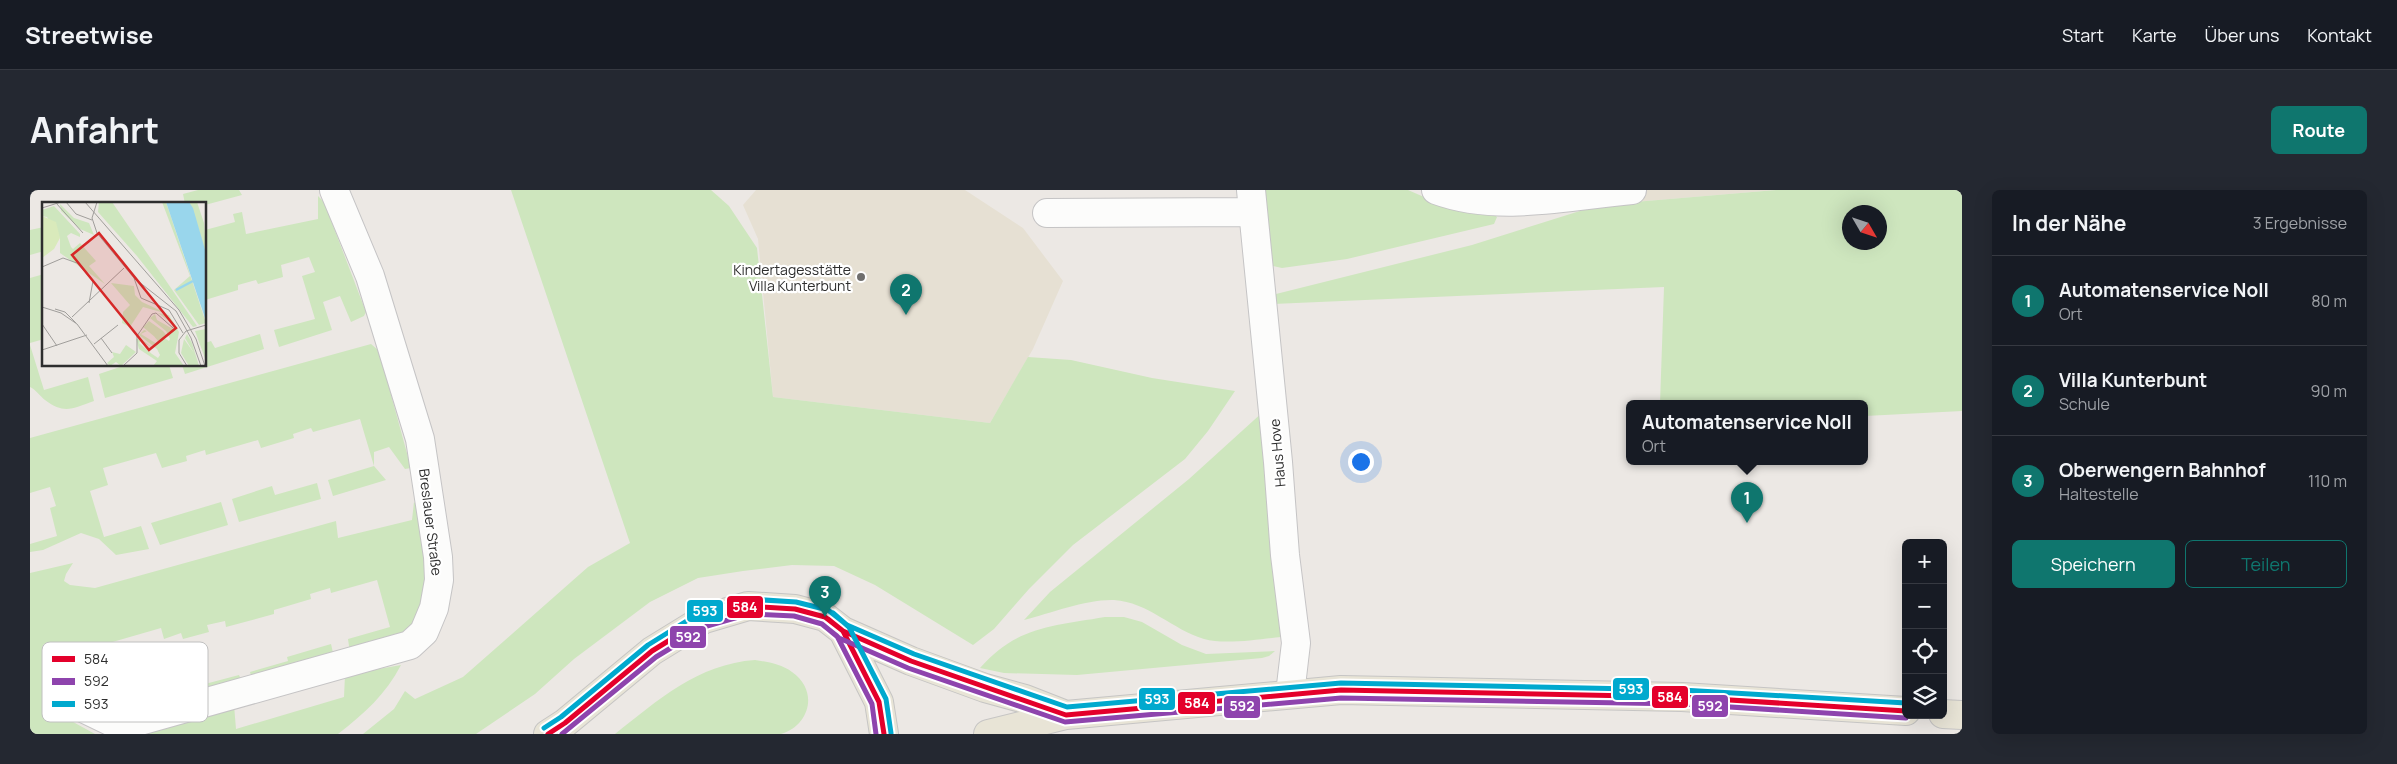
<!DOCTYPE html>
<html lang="de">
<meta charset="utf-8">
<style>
body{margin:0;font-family:Manrope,sans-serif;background:#242831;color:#f1f3f6}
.controls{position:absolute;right:15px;bottom:15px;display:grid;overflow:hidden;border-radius:8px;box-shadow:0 5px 20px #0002}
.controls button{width:45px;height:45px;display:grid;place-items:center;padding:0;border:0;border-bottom:1px solid #363941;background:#171b24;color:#f1f3f6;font:25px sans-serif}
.compass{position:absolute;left:1812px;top:15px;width:45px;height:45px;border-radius:50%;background:#171b24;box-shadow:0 5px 20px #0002;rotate:129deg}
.you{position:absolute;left:1330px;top:271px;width:18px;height:18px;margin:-12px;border:4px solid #fff;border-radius:50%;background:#1a73e8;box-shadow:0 0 0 8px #1a73e833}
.badge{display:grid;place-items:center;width:32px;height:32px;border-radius:50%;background:#0f766e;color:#fff;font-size:16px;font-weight:700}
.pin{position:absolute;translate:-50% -41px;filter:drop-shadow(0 1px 2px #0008)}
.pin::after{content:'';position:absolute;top:26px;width:18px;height:15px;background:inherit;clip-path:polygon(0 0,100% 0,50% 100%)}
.popup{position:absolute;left:1596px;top:210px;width:242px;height:65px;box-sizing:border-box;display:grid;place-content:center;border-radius:8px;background:#171b24;filter:drop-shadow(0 1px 4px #0005);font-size:16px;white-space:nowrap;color:#9ea1a6}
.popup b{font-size:19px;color:#f1f3f6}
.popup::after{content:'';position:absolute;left:50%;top:100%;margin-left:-10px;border:10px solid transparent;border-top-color:#171b24}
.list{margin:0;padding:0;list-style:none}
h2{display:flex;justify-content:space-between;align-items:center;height:65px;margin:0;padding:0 20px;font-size:21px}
h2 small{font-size:16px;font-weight:400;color:#9ea1a6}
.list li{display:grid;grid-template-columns:32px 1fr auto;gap:15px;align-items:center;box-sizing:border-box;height:90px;padding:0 20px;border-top:1px solid #363941}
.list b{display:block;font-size:19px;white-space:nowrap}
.list p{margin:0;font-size:16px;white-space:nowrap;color:#9ea1a6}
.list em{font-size:16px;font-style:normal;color:#9ea1a6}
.actions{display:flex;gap:10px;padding:15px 20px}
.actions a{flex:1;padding:11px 0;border:1px solid #0f766e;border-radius:8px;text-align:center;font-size:18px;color:#0f766e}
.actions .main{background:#0f766e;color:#fff}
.icon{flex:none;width:28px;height:28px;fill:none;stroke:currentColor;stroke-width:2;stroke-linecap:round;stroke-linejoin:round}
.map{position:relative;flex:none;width:1932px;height:544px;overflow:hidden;border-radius:8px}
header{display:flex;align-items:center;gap:30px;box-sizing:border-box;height:70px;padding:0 25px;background:#171b24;border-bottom:1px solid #363941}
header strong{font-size:24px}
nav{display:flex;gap:28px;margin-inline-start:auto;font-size:18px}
.intro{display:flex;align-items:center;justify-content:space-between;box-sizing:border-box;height:120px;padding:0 30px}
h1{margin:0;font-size:35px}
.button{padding:12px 22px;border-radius:8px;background:#0f766e;color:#fff;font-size:18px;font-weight:700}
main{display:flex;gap:30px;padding:0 30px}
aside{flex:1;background:#171b24;border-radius:8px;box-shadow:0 5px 20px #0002}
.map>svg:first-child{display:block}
.education{fill:#e6e0d3}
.green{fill:#cee6be;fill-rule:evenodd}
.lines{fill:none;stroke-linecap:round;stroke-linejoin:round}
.minor-casing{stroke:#c5c4c5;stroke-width:30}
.major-casing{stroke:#c6c5c4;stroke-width:30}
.minor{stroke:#fcfcfb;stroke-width:28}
.major{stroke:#e8e4d6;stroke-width:28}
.bus-1-casing{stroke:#fff;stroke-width:9}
.bus-2-casing{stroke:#fff;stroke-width:9}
.bus-3-casing{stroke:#fff;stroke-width:9}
.bus-1{stroke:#e4002b;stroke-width:5}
.bus-2{stroke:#8e44ad;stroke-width:5}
.bus-3{stroke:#00a9ce;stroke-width:5}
.poi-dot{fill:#706f6e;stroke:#fff;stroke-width:2}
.labels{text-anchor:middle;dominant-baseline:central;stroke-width:4.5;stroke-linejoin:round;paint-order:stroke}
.poi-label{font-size:14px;fill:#2e2e2e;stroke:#fff;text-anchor:end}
.street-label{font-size:14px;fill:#2e2e2e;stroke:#fff}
.inset-river{fill:none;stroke:#99d6ec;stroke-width:2.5}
.inset-road{fill:none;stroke:#a09e9b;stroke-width:1}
.view{fill:#d62828;fill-opacity:0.15;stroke:#d62828;stroke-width:2.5}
.inset-edge{fill:none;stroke:#2e2e2e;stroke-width:2.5}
.key{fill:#fff;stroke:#c0c0c0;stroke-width:1}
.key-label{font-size:14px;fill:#2e2e2e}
.line-badge{stroke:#fff;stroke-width:2}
.badge-label{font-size:14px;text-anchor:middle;font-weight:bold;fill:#fff}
</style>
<header>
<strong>Streetwise</strong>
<nav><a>Start</a><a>Karte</a><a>Über uns</a><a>Kontakt</a></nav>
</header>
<div class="intro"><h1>Anfahrt</h1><a class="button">Route</a></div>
<main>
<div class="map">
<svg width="1932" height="544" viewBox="0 0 1932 544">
<rect width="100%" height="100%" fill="#ece8e4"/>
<path class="education" d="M 726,0 L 935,0 L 993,38 L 1033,91 L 1003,159 L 960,233 L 743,207 L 728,49 L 713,15 Z
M 1481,0 L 1746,0 L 1569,15 Z"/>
<path class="green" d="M 168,0 L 209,0 L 212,5 L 175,15 L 155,14 L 153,4 Z
M 481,0 L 681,0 L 699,16 L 727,58 L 743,207 L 960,233 L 998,167 L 1041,170 L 1122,188 L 1205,201 L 1178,241 L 1155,269 L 1043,355 L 999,399 L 964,439 L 943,455 L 845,395 L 804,376 L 762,375 L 713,381 L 668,388 L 620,412 L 544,469 L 505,504 L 446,544 L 333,544 L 364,519 L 375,501 L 385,509 L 433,487 L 558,377 L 600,353 Z
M 1231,0 L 1378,0 L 1410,14 L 1464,24 L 1467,27 L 1464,34 L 1317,69 L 1252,78 L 1243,76 L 1239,71 Z
M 1746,0 L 1932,0 L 1932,221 L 1835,226 L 1834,214 L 1630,214 L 1634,97 L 1243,114 L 1246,104 L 1442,55 L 1569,15 ZM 1820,22 L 1850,22 L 1850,52 L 1820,52 Z
M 288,6 L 294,12 L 336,122 L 334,126 L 321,132 L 310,106 L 293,112 L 302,140 L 249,157 L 244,140 L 285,129 L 272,86 L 285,82 L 279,67 L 251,75 L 253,87 L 228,94 L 226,90 L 208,95 L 208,100 L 175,110 L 175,40 L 205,32 L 203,24 L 212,22 L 216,44 L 288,29 Z
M 14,37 L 14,61 L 0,65 L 0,40 Z
M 14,84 L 14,149 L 0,153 L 0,88 Z
M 230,144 L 234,159 L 155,184 L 152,175 L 175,175 L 175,153 L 181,151 L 185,158 Z
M 341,154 L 348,160 L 351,168 L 381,278 L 375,279 L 359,257 L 344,262 L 344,276 L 356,290 L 303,306 L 298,290 L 344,276 L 330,229 L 283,242 L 281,238 L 263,244 L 264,248 L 231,258 L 228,250 L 176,265 L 175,260 L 156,266 L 157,271 L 132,278 L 126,263 L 73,278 L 78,295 L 60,301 L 74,347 L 111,336 L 119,359 L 86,365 L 69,349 L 51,343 L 13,360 L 0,362 L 0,354 L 27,346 L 20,318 L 26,316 L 20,297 L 0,303 L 0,248 Z
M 0,155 L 14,200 L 58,187 L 64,211 C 43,218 35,225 15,210 C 10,206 5,199 0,197 Z
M 96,175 L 139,175 L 143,188 L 75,208 L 69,184 Z
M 1234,221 L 1247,314 L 1238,327 L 1251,447 C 1229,449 1195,455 1174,449 C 1143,440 1118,412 1084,410 C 1057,409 1021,423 994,430 L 1020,402 L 1159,289 Z
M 287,293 L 291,309 L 209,332 L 202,309 L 242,296 L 245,305 Z
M 191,312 L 198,335 L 130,355 L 121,333 Z
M 384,312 L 387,316 L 390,325 C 392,362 406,421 371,447 C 363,453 331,460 320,463 L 318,449 L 360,437 L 347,390 L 301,403 L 300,398 L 280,404 L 281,409 L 244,420 L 244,424 L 196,437 L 195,431 L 177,435 L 179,442 L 153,449 L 151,443 L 134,449 L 131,438 L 79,453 L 75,472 L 78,495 C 75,491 71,486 67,484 C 47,472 24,495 12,508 L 14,516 L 65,544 L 0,544 L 0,383 L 43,373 L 36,384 L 34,391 L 40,395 L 65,398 L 306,331 L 308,348 L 382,330 Z
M 1075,427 L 1094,427 L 1112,432 L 1152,455 L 1176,464 L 1245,461 L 1239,466 L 1232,468 L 1047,485 L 974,483 L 950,478 C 987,436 1023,436 1075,427 Z
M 301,454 L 304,467 L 223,493 L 220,482 L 258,471 L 257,467 Z
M 725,470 C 738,472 751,474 762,482 C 789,501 780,535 751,544 L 585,544 C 628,510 668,474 725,470 Z
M 371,475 C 356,504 334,524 308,544 L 108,544 L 204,515 L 206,539 L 314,507 L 315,485 Z
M 209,485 L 213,494 L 143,513 L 141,503 Z"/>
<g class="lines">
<defs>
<path id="minor" d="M 1221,0 L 1248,272 L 1255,365 L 1266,453 L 1260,504
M 1406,0 C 1468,23 1538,6 1602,0
M 1017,23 L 1223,22
M 30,507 L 84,533 L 99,534 L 380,455 L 394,442 L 404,418 L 409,390 L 408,367 L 390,249 L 340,86 L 304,0"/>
<path id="major" d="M 813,441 L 849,512 L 854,544
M 1913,524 L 1932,525
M 518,544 L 535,533 L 622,461 L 674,429 L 718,416 L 765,419 L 795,427 L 813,441 L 881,471 L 955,498 L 995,509 L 1036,525
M 958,544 L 1036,525 L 1311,500 L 1652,507 L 1876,521"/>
</defs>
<use href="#minor" class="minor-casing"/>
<use href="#major" class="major-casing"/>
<use href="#minor" class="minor"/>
<use href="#major" class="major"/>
<defs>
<path id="bus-1" d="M 798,429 L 813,441 L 849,512 L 854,544
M 518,544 L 535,533 L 622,461 L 674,429 L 718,416 L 765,419 L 795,427 L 813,441 L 881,471 L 1036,525 L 1311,500 L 1652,507 L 1876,521"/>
<path id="bus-2" d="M 793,435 L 807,446 L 842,514 L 846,544
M 532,544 L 626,467 L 677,436 L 719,424 L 764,426 L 792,434 L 809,448 L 878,478 L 1035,532 L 1311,508 L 1652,514 L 1876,528"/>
<path id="bus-3" d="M 803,423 L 819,437 L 856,509 L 861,543
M 514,538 L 531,527 L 618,455 L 671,422 L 718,409 L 766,412 L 798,420 L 817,435 L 884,464 L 1037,517 L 1311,493 L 1652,500 L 1876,513"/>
</defs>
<use href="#bus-1" class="bus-1-casing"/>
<use href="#bus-2" class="bus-2-casing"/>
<use href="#bus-3" class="bus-3-casing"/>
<use href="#bus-1" class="bus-1"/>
<use href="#bus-2" class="bus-2"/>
<use href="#bus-3" class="bus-3"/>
</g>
<circle class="poi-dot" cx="831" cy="87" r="5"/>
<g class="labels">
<g class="poi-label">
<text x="821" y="79">Kindertagesstätte<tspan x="821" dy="16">Villa Kunterbunt</tspan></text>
</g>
<g class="street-label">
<text transform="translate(1247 263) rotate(-95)">Haus Hove</text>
<text transform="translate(401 332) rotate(83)">Breslauer Straße</text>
</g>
</g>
<g transform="translate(12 12)">
<rect width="164" height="164" fill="#ece8e4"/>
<path d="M 57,0 L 70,0 L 155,124 L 151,125 L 95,54 L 56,10 ZM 120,0 L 124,0 L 164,121 L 157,123 L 132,88 L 148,74 ZM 147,0 L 155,0 L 162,21 L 164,51 ZM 18,2 L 32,16 L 47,21 L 52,33 L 38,27 L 19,9 ZM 12,4 L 38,32 L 38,35 L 29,31 L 25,34 L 29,45 L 31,47 L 38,41 L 54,59 L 47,64 L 63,82 L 18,51 L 18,36 L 5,15 L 0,14 L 0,8 ZM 69,81 L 92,84 L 93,93 L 100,100 L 126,112 L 101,105 L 88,125 L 80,121 L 81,110 L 88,103 ZM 116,111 L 127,113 L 137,130 L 133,151 L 142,164 L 111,164 L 115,159 L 97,147 L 94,137 L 99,137 L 111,146 L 99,139 L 97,141 L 110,152 L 116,156 L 118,153 L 115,147 L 97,133 L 102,128 L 105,129 L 99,132 L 115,142 L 116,139 L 111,133 L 120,141 L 101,125 L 107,119 L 121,129 L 125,134 L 121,135 L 127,139 L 128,137 L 124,129 L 108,116 L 113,112 L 115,118 L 131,127 L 130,121 ZM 164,127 L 164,159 L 153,129 ZM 145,132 L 150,141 L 157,164 L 147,164 L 139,151 L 142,137 L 152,151 L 143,136 ZM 84,143 L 94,150 L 79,164 L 74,160 L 68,164 L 65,161 L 72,155 L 70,150 L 78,152 Z" fill="#cee6be"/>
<path d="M 0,14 L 14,20 L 18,36 L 12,47 L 0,56 Z" fill="#d9eabb"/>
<path d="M 124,0 L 147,0 L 151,6 L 164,51 L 164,119 Z" fill="#99d6ec"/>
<path class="inset-river" d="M 134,88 L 151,79"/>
<path class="inset-road" d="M 24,0 L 34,12 L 50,18M 43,0 L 137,108 L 154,137 L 163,164M 55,0 L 50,16 L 55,31 L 92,76 L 99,96 L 127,108 L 141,131M 14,1 L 41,31M 0,6 L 19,0M 0,65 L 21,56 L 35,61 L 51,79 L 47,101M 92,76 L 134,109 L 149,136 L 159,164M 0,105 L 19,111 L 35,122 L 66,164M 13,107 L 23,110 L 34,121M 30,115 L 82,66M 0,122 L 15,144M 59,136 L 70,151M 52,142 L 76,123M 0,148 L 45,133M 81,164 L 95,151 L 95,134 L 110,112 L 114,111 L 131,126M 145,164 L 137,151 L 137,138 L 144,129 L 164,123"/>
<path class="view" d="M 57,31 L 134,126 L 107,148 L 30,53 Z"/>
<rect width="164" height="164" class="inset-edge"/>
</g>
<rect x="12" y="452" width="166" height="80" rx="8" class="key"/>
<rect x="22" y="466" width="23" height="6" fill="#e4002b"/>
<rect x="22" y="488" width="23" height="7" fill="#8e44ad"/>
<rect x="22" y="511" width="23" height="6" fill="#00a9ce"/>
<g class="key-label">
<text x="54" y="474">584</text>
<text x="54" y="496">592</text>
<text x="54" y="519">593</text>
</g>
<g class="line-badge">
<rect x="696" y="405" width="38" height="24" rx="5" fill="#e4002b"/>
<rect x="656" y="409" width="38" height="24" rx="5" fill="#00a9ce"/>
<rect x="639" y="435" width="38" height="24" rx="5" fill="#8e44ad"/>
<rect x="1582" y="487" width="38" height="24" rx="5" fill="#00a9ce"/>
<rect x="1621" y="495" width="38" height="24" rx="5" fill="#e4002b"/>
<rect x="1108" y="497" width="38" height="24" rx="5" fill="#00a9ce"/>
<rect x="1147" y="501" width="39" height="24" rx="5" fill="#e4002b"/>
<rect x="1661" y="504" width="38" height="24" rx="5" fill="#8e44ad"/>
<rect x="1193" y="505" width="38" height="24" rx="5" fill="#8e44ad"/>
</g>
<g class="badge-label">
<text x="715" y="422">584</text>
<text x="675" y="426">593</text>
<text x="658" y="452">592</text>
<text x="1601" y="504">593</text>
<text x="1640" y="512">584</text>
<text x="1127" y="514">593</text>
<text x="1167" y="518">584</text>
<text x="1680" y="521">592</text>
<text x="1212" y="521">592</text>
</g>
</svg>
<div class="controls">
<button>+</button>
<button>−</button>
<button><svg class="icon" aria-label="locate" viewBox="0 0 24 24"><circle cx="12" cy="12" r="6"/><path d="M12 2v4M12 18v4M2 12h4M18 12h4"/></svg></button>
<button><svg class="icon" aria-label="layers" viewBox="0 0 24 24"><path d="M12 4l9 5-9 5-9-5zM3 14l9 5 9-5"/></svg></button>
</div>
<svg class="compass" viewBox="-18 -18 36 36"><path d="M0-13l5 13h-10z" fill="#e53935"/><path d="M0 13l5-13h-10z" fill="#9ea1a6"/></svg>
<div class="you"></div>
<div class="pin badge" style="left:1717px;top:333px">1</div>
<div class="popup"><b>Automatenservice Noll</b>Ort</div>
<div class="pin badge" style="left:876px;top:125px">2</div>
<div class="pin badge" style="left:795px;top:427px">3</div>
</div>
<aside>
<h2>In der Nähe<small>3 Ergebnisse</small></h2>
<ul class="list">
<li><span class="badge">1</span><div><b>Automatenservice Noll</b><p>Ort</p></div><em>80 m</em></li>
<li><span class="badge">2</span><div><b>Villa Kunterbunt</b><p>Schule</p></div><em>90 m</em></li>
<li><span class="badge">3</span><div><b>Oberwengern Bahnhof</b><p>Haltestelle</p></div><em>110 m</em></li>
</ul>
<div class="actions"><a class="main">Speichern</a><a>Teilen</a></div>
</aside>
</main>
